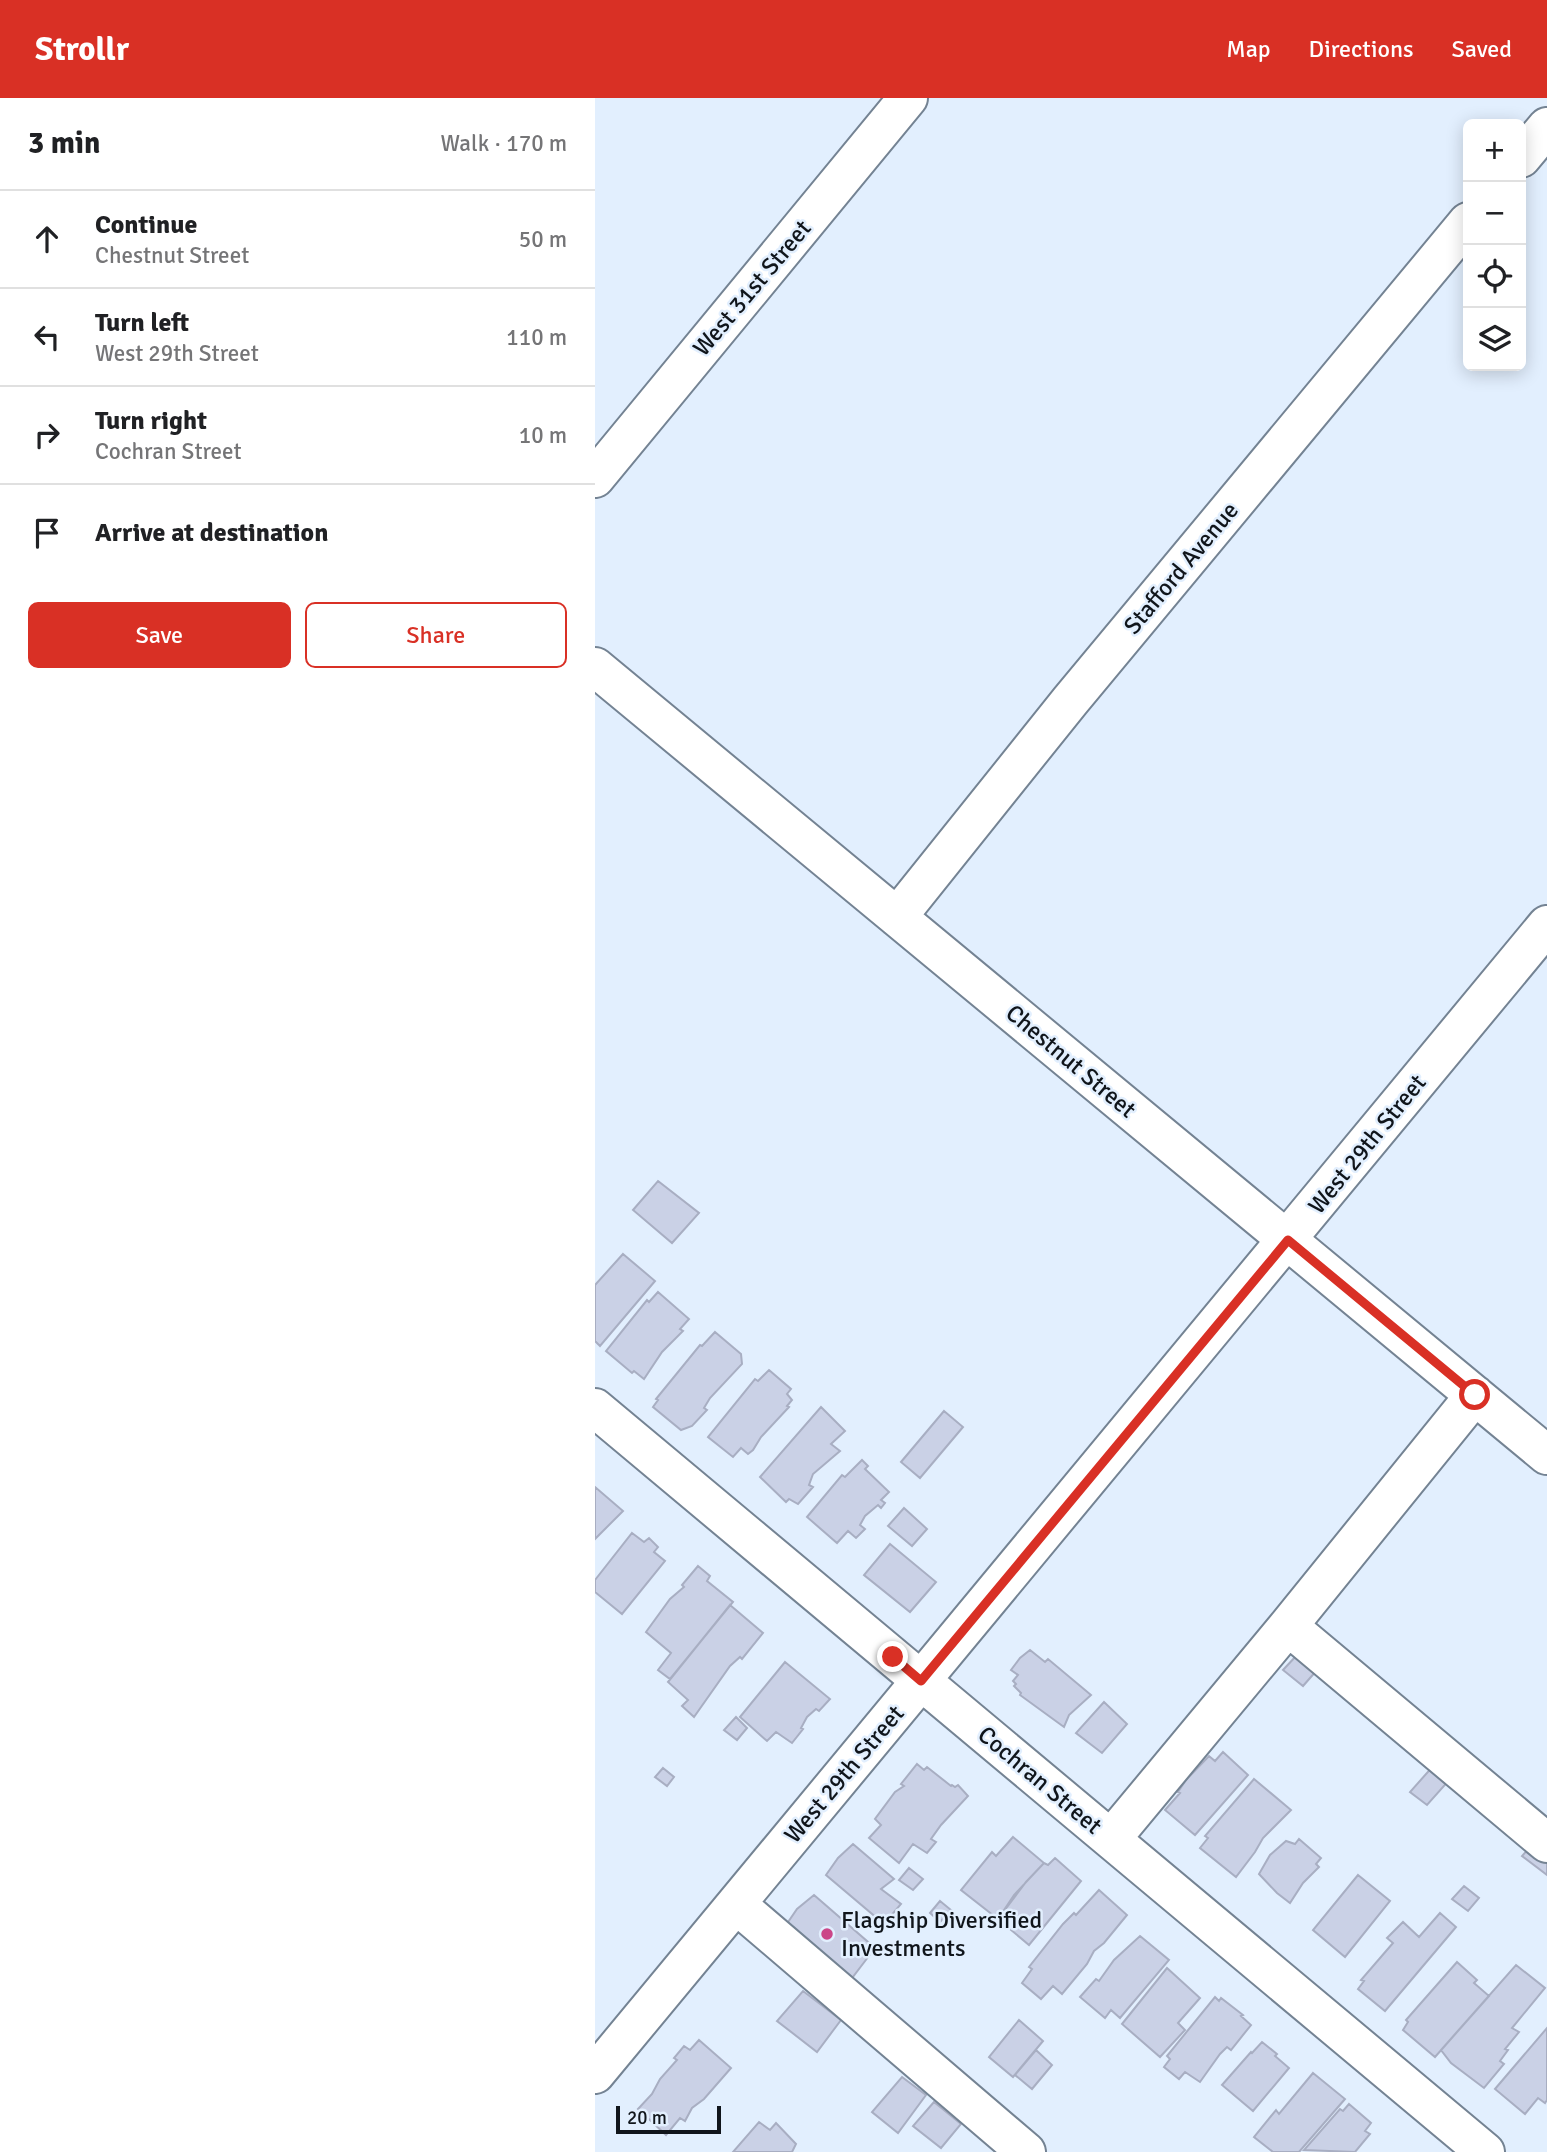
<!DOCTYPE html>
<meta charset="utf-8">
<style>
body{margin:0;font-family:Signika,sans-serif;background:#f2f2f2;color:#202124}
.controls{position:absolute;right:21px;top:21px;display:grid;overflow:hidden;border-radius:10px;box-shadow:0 4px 18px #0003}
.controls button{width:63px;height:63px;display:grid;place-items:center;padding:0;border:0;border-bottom:2px solid #e0e0e0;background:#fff;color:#202124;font:35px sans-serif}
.scale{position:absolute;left:21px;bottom:18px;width:105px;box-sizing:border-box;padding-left:7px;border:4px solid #10151b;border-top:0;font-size:19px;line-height:24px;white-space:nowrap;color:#10151b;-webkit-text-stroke:5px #e2effe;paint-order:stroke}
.stop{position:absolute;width:21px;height:21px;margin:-16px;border:5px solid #d93025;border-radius:50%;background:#fff}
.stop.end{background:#d93025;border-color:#fff;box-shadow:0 2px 7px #0008}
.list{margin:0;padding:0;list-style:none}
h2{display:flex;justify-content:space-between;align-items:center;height:91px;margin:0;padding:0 28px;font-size:30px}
h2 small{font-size:23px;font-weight:400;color:#757577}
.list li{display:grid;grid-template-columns:46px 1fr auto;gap:21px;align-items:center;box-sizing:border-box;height:98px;padding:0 28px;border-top:2px solid #e0e0e0}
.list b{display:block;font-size:26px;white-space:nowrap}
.list p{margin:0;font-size:23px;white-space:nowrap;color:#757577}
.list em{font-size:23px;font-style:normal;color:#757577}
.actions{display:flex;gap:14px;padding:21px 28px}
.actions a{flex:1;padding:16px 0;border:2px solid #d93025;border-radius:10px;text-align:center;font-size:24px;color:#d93025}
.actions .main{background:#d93025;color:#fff}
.icon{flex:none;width:38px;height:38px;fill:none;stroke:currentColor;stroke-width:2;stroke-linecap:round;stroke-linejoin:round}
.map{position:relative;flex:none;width:952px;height:2054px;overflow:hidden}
header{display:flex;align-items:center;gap:42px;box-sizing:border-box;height:98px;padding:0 35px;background:#d93025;color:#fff}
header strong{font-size:33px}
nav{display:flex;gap:38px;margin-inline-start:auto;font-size:24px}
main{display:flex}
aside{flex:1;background:#fff}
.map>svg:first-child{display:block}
.building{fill:#cad1e6;stroke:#a8aec2;stroke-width:2}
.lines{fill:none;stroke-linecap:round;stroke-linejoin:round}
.minor-casing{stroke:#748393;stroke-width:42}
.minor{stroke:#fff;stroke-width:38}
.route{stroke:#d93025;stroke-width:9}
.poi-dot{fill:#cb4688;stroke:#e2effe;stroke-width:2.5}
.labels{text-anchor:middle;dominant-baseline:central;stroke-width:5;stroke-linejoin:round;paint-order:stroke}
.street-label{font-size:24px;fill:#10151b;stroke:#e2effe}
.poi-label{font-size:24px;fill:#10151b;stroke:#e2effe;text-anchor:start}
</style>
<header>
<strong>Strollr</strong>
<nav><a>Map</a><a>Directions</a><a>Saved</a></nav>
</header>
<main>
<aside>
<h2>3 min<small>Walk · 170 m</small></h2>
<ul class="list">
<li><svg class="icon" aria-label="ahead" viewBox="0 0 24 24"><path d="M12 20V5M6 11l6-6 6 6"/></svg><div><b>Continue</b><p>Chestnut Street</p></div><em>50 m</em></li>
<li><svg class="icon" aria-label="left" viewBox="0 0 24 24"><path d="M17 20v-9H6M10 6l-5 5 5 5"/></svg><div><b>Turn left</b><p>West 29th Street</p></div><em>110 m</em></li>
<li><svg class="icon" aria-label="right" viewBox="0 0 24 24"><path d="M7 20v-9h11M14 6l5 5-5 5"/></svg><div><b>Turn right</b><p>Cochran Street</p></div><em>10 m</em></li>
<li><svg class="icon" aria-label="arrive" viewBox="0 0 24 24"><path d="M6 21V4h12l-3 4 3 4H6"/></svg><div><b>Arrive at destination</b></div></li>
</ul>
<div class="actions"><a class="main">Save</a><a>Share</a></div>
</aside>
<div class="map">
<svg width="952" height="2054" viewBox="0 0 952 2054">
<rect width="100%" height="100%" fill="#e2effe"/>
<path class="building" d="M 63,1083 L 104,1115 L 77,1145 L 38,1112 Z
M 28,1156 L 60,1183 L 5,1248 L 0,1243 L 0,1187 Z
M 63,1194 L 94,1221 L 85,1231 L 88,1233 L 67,1254 L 49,1281 L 39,1273 L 37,1275 L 11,1253 L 52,1202 L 54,1204 Z
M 120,1234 L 146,1256 L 147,1266 L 115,1300 L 109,1310 L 112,1312 L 97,1328 L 86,1332 L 58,1309 L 63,1302 L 61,1301 L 105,1247 L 107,1248 Z
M 174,1272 L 196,1291 L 192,1296 L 197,1302 L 192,1308 L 194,1309 L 166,1339 L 158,1352 L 153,1356 L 146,1350 L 138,1359 L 113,1339 L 160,1281 L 163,1283 Z
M 226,1309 L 250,1333 L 236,1346 L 245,1353 L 218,1376 L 214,1387 L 218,1389 L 203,1406 L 194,1401 L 191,1404 L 165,1379 Z
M 349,1313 L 368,1329 L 325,1380 L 306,1364 Z
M 267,1362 L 273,1368 L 270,1371 L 294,1394 L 286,1402 L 290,1405 L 286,1410 L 283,1407 L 270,1418 L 265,1427 L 270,1431 L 261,1440 L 253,1433 L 242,1445 L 212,1419 L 247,1377 L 250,1379 Z
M 0,1389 L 28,1413 L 0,1441 Z
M 309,1410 L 332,1431 L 317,1448 L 293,1428 Z
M 37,1435 L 49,1444 L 54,1440 L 63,1449 L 59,1454 L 70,1463 L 27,1516 L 0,1494 L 0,1482 Z
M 295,1446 L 341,1484 L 315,1514 L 269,1477 Z
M 103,1468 L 115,1478 L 112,1483 L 138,1504 L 75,1581 L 63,1572 L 76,1555 L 51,1534 L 75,1501 L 89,1489 L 87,1487 Z
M 135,1507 L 168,1535 L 147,1561 L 145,1559 L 135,1568 L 99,1619 L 87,1608 L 93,1602 L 73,1584 Z
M 435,1552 L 450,1564 L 453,1561 L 496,1597 L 474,1617 L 469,1629 L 425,1597 L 426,1595 L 419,1588 L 421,1586 L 418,1583 L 423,1577 L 416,1572 L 425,1560 Z
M 703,1556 L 722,1572 L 708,1588 L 688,1572 Z
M 190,1564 L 235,1601 L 224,1613 L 221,1611 L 212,1619 L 206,1630 L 208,1631 L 197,1645 L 181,1634 L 172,1643 L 145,1619 Z
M 509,1604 L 532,1626 L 507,1655 L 481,1635 Z
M 141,1619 L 152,1630 L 142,1642 L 129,1632 Z
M 628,1654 L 653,1677 L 600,1737 L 570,1712 L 585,1695 L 583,1694 L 591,1682 L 614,1658 L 620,1663 Z
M 322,1666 L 329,1672 L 332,1669 L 356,1688 L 357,1687 L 360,1689 L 363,1687 L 373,1698 L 346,1727 L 336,1741 L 341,1744 L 332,1755 L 318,1746 L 304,1765 L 274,1740 L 286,1727 L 280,1721 L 300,1694 L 309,1688 L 306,1686 Z
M 840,1666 L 856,1680 L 832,1707 L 815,1694 Z
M 68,1670 L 79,1679 L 72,1688 L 60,1679 Z
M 659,1681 L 696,1712 L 668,1740 L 660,1754 L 641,1779 L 605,1750 L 613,1740 L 610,1738 Z
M 418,1739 L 449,1765 L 419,1797 L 403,1821 L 366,1792 L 397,1754 L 401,1758 Z
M 943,1740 L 952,1748 L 952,1777 L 927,1758 Z
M 704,1741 L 726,1760 L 721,1766 L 724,1769 L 708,1785 L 695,1805 L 682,1795 L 664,1776 L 675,1757 L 691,1743 L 700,1746 Z
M 258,1746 L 299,1781 L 286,1791 L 306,1806 L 289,1826 L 231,1777 L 243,1760 Z
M 460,1760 L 486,1783 L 434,1847 L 403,1821 L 431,1784 L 449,1765 L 453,1767 Z
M 314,1770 L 328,1781 L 318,1792 L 304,1782 Z
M 763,1777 L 795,1803 L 750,1859 L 718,1832 Z
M 869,1788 L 884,1800 L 873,1813 L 857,1801 Z
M 504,1792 L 532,1817 L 509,1845 L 499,1853 L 492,1866 L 467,1896 L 458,1888 L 446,1901 L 427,1885 L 437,1871 L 434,1869 L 468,1826 L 479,1815 L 481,1817 Z
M 219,1797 L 280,1850 L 254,1884 L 189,1830 L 202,1811 Z
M 345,1803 L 356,1812 L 345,1824 L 335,1815 Z
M 845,1815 L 861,1829 L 790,1913 L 763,1891 L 769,1883 L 766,1882 L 798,1845 L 792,1840 L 808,1824 L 824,1839 Z
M 545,1838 L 574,1862 L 525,1920 L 516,1912 L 510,1920 L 485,1899 L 501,1881 L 504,1883 L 519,1862 Z
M 862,1864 L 882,1882 L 879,1885 L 894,1898 L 840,1959 L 808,1932 L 813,1924 L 811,1922 Z
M 921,1867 L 950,1890 L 917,1930 L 924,1934 L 910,1951 L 913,1952 L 905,1963 L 909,1966 L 889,1990 L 856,1965 L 846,1952 Z
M 572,1870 L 605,1900 L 583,1925 L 590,1932 L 565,1959 L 527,1926 Z
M 208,1893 L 246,1922 L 222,1954 L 182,1923 Z
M 620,1899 L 624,1903 L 626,1900 L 648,1917 L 646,1918 L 656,1927 L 636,1952 L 632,1949 L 625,1956 L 605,1984 L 590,1974 L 584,1981 L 569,1969 L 575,1961 L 572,1958 Z
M 424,1922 L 448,1943 L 418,1979 L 394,1959 Z
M 952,1930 L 952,2002 L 950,2005 L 943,2000 L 930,2016 L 900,1991 Z
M 104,1942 L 136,1970 L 109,2001 L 97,2010 L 90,2023 L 85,2020 L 71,2037 L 43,2011 L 57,1996 L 65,1981 L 82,1962 L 79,1960 L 89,1948 L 95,1952 Z
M 667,1944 L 682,1956 L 680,1958 L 694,1970 L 658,2013 L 627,1987 L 656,1954 L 657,1955 Z
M 441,1952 L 457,1967 L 437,1991 L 420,1977 Z
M 718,1975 L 750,2001 L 704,2054 L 678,2054 L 659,2039 L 681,2012 L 684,2016 Z
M 307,1979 L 331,1997 L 303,2035 L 277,2014 Z
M 339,2004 L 366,2026 L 346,2050 L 318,2028 Z
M 754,2006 L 776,2025 L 770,2033 L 775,2036 L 760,2054 L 709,2052 L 745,2011 L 748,2013 Z
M 164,2024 L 175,2032 L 181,2025 L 201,2046 L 197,2054 L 138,2054 Z"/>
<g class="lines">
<defs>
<path id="minor" d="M 926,60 L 952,29
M 0,380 L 313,0
M 0,569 L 952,1357
M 302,819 L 475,603 L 873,124
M 880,1297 L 693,1528 L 952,1745
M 0,1310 L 890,2054
M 516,1741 L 693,1528
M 141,1806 L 431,2054
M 0,1976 L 952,827"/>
</defs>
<use href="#minor" class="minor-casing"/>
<use href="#minor" class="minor"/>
</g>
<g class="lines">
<path class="route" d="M 298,1559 L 326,1583 L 693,1142 L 880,1297"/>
</g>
<circle class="poi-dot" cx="232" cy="1836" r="7"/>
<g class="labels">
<g class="street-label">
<text transform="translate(157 190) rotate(-50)">West 31st Street</text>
<text transform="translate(586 470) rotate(-50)">Stafford Avenue</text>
<text transform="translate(476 963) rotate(40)">Chestnut Street</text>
<text transform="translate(772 1046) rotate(-51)">West 29th Street</text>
<text transform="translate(249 1676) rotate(-50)">West 29th Street</text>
<text transform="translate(445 1682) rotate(40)">Cochran Street</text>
</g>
<g class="poi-label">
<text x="246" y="1822">Flagship Diversified<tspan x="246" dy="28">Investments</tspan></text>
</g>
</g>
</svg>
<div class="controls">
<button>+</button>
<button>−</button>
<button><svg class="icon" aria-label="locate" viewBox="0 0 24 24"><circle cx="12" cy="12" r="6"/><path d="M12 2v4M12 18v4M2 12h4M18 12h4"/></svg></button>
<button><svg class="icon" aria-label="layers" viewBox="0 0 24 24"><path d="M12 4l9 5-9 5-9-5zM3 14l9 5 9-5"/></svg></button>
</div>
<div class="scale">20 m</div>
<div class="stop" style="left:880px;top:1297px"></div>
<div class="stop end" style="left:298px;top:1559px"></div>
</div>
</main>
